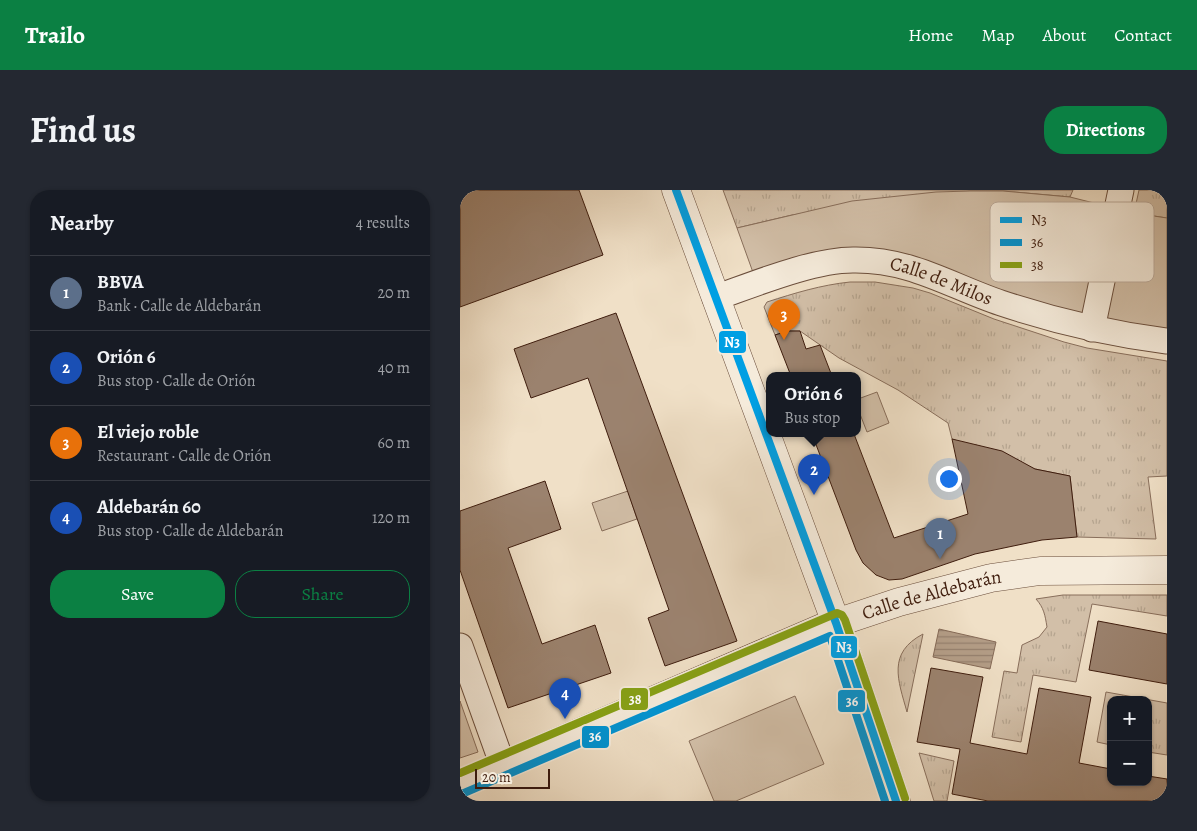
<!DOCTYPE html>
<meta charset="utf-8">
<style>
body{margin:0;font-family:Alegreya,serif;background:#242831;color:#f1f3f6}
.controls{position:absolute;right:15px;bottom:15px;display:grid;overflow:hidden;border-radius:10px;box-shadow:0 1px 4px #0004}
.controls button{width:45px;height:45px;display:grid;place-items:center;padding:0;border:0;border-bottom:1px solid #363941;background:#171b24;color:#f1f3f6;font:25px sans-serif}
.scale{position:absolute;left:15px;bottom:12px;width:75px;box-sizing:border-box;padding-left:5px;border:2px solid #3f1d0e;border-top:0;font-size:14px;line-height:18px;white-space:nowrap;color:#3f1d0e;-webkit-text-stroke:4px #f5ebdb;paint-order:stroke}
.you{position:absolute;left:488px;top:288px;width:18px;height:18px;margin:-12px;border:4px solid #fff;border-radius:50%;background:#1a73e8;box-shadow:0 0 0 8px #1a73e833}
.badge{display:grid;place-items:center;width:32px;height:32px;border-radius:50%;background:#0b8043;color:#fff;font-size:16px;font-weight:700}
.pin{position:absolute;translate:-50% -41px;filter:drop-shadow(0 1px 2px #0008)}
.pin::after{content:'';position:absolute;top:26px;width:18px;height:15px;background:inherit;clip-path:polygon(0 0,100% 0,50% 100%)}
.popup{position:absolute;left:306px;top:182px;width:95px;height:65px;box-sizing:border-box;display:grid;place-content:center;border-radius:10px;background:#171b24;filter:drop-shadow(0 1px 4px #0005);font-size:16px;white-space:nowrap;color:#9ea1a6}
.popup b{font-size:19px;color:#f1f3f6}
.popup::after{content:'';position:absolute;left:50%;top:100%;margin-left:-10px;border:10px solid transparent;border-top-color:#171b24}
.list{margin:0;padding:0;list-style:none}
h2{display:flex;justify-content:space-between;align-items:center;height:65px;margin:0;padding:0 20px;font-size:21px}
h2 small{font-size:16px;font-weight:400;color:#9ea1a6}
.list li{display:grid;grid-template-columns:32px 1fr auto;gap:15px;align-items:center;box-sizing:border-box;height:75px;padding:0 20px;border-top:1px solid #363941}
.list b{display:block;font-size:19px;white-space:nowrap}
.list p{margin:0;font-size:16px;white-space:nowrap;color:#9ea1a6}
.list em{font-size:16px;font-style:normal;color:#9ea1a6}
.actions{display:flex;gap:10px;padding:15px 20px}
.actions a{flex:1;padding:11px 0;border:1px solid #0b8043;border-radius:20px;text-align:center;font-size:18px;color:#0b8043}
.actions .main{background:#0b8043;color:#fff}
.map{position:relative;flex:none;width:707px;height:611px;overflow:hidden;border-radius:20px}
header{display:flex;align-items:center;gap:30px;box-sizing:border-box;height:70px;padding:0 25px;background:#0b8043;color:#fff}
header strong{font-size:24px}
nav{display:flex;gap:28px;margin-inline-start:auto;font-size:18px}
.intro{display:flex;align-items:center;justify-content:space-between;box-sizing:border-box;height:120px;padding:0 30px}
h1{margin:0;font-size:35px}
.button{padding:12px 22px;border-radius:20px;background:#0b8043;color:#fff;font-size:18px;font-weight:700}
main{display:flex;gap:30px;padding:0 30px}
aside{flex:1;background:#171b24;border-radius:20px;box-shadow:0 1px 4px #0004}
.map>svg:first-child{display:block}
.grass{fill:url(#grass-tufts);stroke:#886e5b}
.green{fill:#d2bfa8;stroke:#886e5b}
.water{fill:url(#water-rules);stroke:#856a57}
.building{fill:#9b826e;stroke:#3f1d0e}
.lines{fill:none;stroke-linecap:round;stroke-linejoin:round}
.minor-casing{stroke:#6b4e3c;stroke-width:27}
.tertiary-casing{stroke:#6b4e3c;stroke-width:29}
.minor{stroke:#f5ebdb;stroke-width:25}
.tertiary{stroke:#f5ebdb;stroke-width:28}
.bus-1-casing{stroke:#f5ebdb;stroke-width:11}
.bus-2-casing{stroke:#f5ebdb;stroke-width:11}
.bus-3-casing{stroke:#f5ebdb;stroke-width:11}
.bus-1{stroke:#009fe3;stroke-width:8}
.bus-2{stroke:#0293d1;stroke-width:8}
.bus-3{stroke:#87a015;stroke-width:8}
.labels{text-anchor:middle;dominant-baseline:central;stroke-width:4;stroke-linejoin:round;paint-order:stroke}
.street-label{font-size:19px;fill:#3f1d0e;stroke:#f5ebdb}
.key{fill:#f5ebdb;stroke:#bead9e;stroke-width:1}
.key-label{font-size:14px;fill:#3f1d0e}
.line-badge{stroke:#f5ebdb;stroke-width:2}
.badge-label{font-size:14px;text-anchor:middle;font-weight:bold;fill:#fff}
</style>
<header>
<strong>Trailo</strong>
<nav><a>Home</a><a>Map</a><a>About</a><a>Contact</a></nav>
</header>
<div class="intro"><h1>Find us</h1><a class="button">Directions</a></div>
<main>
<aside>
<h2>Nearby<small>4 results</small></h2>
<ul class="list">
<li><span class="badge" style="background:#5c6f8a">1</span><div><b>BBVA</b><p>Bank · Calle de Aldebarán</p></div><em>20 m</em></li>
<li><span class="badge" style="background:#1a4fb4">2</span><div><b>Orión 6</b><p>Bus stop · Calle de Orión</p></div><em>40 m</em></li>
<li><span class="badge" style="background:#e8710a">3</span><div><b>El viejo roble</b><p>Restaurant · Calle de Orión</p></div><em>60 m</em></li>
<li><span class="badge" style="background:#1a4fb4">4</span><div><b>Aldebarán 60</b><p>Bus stop · Calle de Aldebarán</p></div><em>120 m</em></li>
</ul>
<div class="actions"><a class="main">Save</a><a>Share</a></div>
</aside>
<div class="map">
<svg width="707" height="611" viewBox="0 0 707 611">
<defs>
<pattern id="grass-tufts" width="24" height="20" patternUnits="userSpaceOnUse" patternTransform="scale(1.25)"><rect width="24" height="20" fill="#d2bfa8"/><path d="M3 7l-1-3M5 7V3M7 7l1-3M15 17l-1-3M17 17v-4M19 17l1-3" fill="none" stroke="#b5a48f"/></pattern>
<pattern id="water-rules" width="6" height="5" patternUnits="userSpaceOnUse" patternTransform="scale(1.25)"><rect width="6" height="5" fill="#b49e88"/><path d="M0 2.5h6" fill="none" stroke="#94806e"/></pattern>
</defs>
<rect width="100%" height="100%" fill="#f0e0c7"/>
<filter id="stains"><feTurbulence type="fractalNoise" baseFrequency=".004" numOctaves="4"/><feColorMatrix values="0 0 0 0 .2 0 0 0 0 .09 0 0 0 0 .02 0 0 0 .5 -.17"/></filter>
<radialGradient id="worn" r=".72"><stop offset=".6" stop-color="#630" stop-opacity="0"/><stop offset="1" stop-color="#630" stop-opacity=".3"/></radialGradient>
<path class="grass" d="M 263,0 L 613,0 L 610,7 L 543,1 L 510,1 L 332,25 L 277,38 Z
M 679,0 L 707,0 L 707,28 L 674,23 Z
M 390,92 L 415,92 L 453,98 L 470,103 L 534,129 L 604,152 L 627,158 L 707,171 L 707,286 L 688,287 L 696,349 L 617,347 L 610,286 L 575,279 L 492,249 L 488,233 L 438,200 L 379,168 L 340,141 L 328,141 L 315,145 L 304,117 L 307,112 C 335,103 361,95 390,92 Z
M 603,405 L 707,405 L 707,426 L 632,414 L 616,492 L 573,485 L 561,552 L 532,547 L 544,481 L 557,483 L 562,455 L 579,447 L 587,437 C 585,425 584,418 576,409 Z
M 463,444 L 447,522 C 438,490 427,463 463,444 Z
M 646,502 L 707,513 L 707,565 L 688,562 L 688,510 L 651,510 L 651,555 L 637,552 Z
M 459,563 L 494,571 L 487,611 L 474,611 Z"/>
<path class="green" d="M 510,1 L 543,1 L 610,7 L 674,23 L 707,28 L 707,145 L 595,121 L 443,68 L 295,88 L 277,38 L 392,11 L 476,2 Z
M 417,202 L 429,233 L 407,242 L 398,219 L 398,209 Z
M 168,301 L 177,329 L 142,341 L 132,313 Z
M 335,506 L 364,574 L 276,611 L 254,611 L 229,551 Z
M 0,511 L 18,562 L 0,568 Z"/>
<path class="water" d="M 479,439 L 536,452 L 530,479 L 473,467 Z"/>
<path class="building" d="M 0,0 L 119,0 L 143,65 L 0,117 Z
M 156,123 L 277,451 L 205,476 L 188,428 L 209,420 L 128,188 L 71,208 L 54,159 Z
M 328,141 L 340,141 L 346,159 L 360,155 L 372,186 L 331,186 L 315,145 Z
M 352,244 L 394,244 L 434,348 L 508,324 L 492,249 L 542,261 L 575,279 L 610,286 L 617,347 L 582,350 L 515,364 L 442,389 L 429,390 L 416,385 L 403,373 L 396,360 Z
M 85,291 L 101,339 L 48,358 L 82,454 L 135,435 L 151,483 L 48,518 L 0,380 L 0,321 Z
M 638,431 L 707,444 L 707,494 L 629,480 Z
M 471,478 L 523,487 L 510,553 L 567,564 L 579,498 L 631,507 L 619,573 L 651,579 L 651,592 L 688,592 L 688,586 L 707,589 L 707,611 L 528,611 L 492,604 L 500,559 L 457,552 Z"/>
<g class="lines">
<defs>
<g id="minor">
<path id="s1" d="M 255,108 C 295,94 352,70 393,70 C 451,69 490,96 541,113 C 595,131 651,144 707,151"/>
<path d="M 632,139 L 661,0"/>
<path d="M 0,456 L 43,576"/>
</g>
<g id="tertiary">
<path d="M 216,0 L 376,433 L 436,611"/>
<path id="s2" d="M 0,594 L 364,437 L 439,412 L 531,388 L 580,381 L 707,380"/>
</g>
</defs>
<use href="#minor" class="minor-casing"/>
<use href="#tertiary" class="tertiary-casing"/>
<use href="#minor" class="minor"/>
<use href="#tertiary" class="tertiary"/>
<defs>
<path id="bus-1" d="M 216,0 L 376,433 L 436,611"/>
<path id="bus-2" d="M 4,603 L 370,446 L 425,611"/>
<path id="bus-3" d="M 0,583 L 377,423 L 382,425 L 385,430 L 445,608"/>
</defs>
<use href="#bus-1" class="bus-1-casing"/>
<use href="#bus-2" class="bus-2-casing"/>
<use href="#bus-3" class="bus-3-casing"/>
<use href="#bus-1" class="bus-1"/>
<use href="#bus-2" class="bus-2"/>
<use href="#bus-3" class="bus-3"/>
</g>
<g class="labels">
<g class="street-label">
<text stroke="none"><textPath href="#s1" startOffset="235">Calle de Milos</textPath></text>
<text stroke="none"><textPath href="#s2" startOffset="509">Calle de Aldebarán</textPath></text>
</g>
</g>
<rect x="530" y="12" width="164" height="80" rx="8" class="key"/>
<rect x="540" y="27" width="22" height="6" fill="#009fe3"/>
<rect x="540" y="49" width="22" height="7" fill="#0293d1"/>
<rect x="540" y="72" width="22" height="6" fill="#87a015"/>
<g class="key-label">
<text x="571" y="35">N3</text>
<text x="571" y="57">36</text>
<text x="571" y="80">38</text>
</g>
<g class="line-badge">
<rect x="258" y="140" width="29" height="24" rx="5" fill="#009fe3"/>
<rect x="370" y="445" width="28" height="24" rx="5" fill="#009fe3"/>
<rect x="160" y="497" width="29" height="24" rx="5" fill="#87a015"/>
<rect x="377" y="499" width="29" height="24" rx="5" fill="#0293d1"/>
<rect x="121" y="535" width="29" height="24" rx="5" fill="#0293d1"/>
</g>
<g class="badge-label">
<text x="272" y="157">N3</text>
<text x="384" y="462">N3</text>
<text x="175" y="514">38</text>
<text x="392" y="516">36</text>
<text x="135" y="551">36</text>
</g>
<rect width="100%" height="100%" filter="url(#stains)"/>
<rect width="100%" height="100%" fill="url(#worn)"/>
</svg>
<div class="controls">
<button>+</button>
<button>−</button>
</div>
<div class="scale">20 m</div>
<div class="you"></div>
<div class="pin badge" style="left:480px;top:369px;background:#5c6f8a">1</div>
<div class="pin badge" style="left:354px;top:305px;background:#1a4fb4">2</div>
<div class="popup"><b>Orión 6</b>Bus stop</div>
<div class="pin badge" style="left:324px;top:150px;background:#e8710a">3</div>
<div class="pin badge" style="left:105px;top:529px;background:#1a4fb4">4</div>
</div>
</main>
